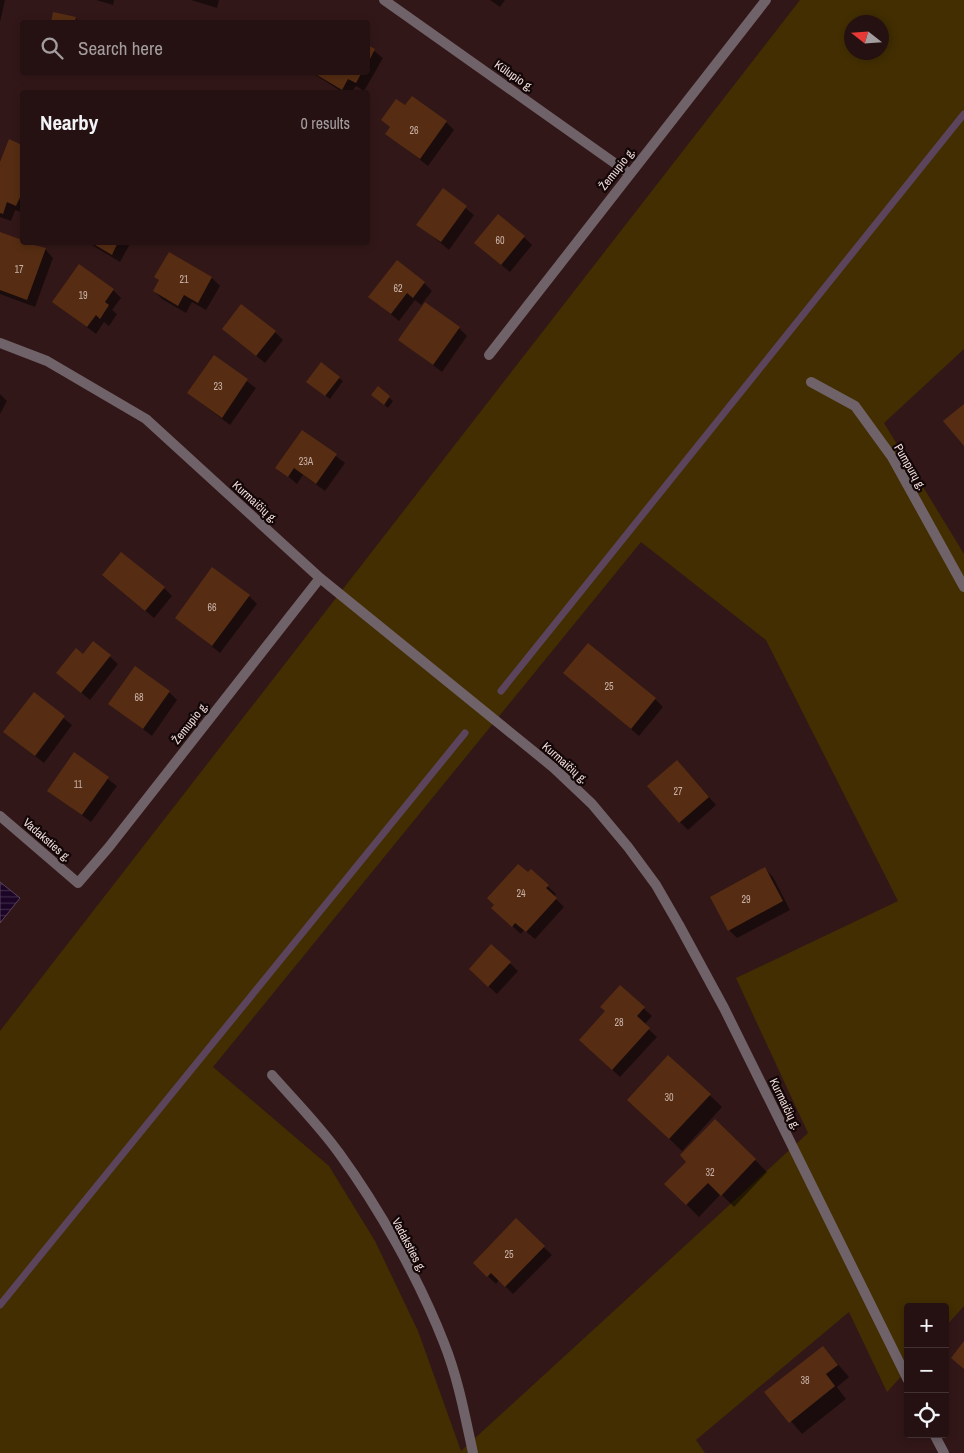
<!DOCTYPE html>
<meta charset="utf-8">
<style>
body{margin:0;font-family:"Archivo Narrow",sans-serif;background:#321f20;color:#f1f3f6}
.controls{position:absolute;right:15px;bottom:15px;display:grid;overflow:hidden;border-radius:5px;box-shadow:0 2px 8px #0003}
.controls button{width:45px;height:45px;display:grid;place-items:center;padding:0;border:0;border-bottom:1px solid #423132;background:#261112;color:#f1f3f6;font:25px sans-serif}
.compass{position:absolute;left:844px;top:15px;width:45px;height:45px;border-radius:50%;background:#261112;box-shadow:0 2px 8px #0003;rotate:287deg}
.list{margin:0;padding:0;list-style:none}
h2{display:flex;justify-content:space-between;align-items:center;height:65px;margin:0;padding:0 20px;font-size:21px}
h2 small{font-size:16px;font-weight:400;color:#a49d9f}
.icon{flex:none;width:28px;height:28px;fill:none;stroke:currentColor;stroke-width:2;stroke-linecap:round;stroke-linejoin:round}
.map{position:relative;flex:none;width:964px;height:1453px;overflow:hidden}
.search{position:absolute;background:#261112;box-shadow:0 2px 8px #0003;left:20px;top:20px;width:350px;height:55px;display:flex;align-items:center;gap:12px;box-sizing:border-box;padding:0 18px;border-radius:5px;color:#a49d9f;font-size:19px}
.panel{position:absolute;background:#261112;box-shadow:0 2px 8px #0003;left:20px;top:90px;width:350px;height:155px;border-radius:5px}
.map>svg:first-child{display:block}
.grass{fill:#422e00;fill-rule:evenodd}
.water{fill:url(#water-rules);stroke:#5b445c}
.shadow{fill:#0007}
.lines{fill:none;stroke-linecap:round;stroke-linejoin:round}
.stream{stroke:#5b445c;stroke-width:7}
.building{fill:#562d12}
.minor{stroke:#706269;stroke-width:10}
.labels{text-anchor:middle;dominant-baseline:central;stroke-width:4.5;stroke-linejoin:round;paint-order:stroke}
.number-label{font-size:10px;fill:#c9b0a8}
.street-label{font-size:12px;fill:#efdbda;stroke:#120607}
</style>
<div class="map">
<svg width="964" height="1453" viewBox="0 0 964 1453">
<defs>
<pattern id="water-rules" width="6" height="5" patternUnits="userSpaceOnUse" patternTransform="scale(1.25)"><rect width="6" height="5" fill="#1b0426"/><path d="M0 2.5h6" fill="none" stroke="#3c2845"/></pattern>
</defs>
<rect width="100%" height="100%" fill="#321718"/>
<path class="grass" d="M 800,0 L 964,0 L 964,349 L 884,423 L 964,554 L 964,1306 L 945,1327 L 945,1307 L 908,1307 L 908,1369 L 887,1392 L 849,1312 L 696,1440 L 705,1453 L 0,1453 L 0,1031 ZM 852,22 L 882,22 L 882,52 L 852,52 ZM 641,542 L 766,640 L 898,901 L 736,978 L 808,1133 L 461,1451 L 418,1331 L 375,1241 L 329,1166 L 213,1067 Z"/>
<path class="water" d="M 0,882 L 20,898 L 0,923 Z"/>
<path class="shadow" d="M 0,0 L 5,0 L 0,22 Z
M 96,0 L 114,0 L 113,5 Z
M 191,0 L 219,0 L 217,8 Z
M 490,0 L 505,0 L 500,7 Z
M 54,13 L 76,18 L 79,22 L 52,22 Z
M 368,46 L 383,58 L 364,91 L 356,86 L 352,92 L 342,92 L 311,72 L 368,72 Z
M 405,107 L 446,122 L 454,130 L 428,166 L 387,134 L 391,128 L 383,120 Z
M 9,141 L 22,146 L 22,212 L 15,210 L 11,221 L 0,217 L 0,165 Z
M 443,190 L 474,215 L 449,250 L 418,224 Z
M 0,233 L 45,249 L 53,258 L 35,307 L 0,294 Z
M 524,237 L 532,245 L 510,272 L 484,251 Z
M 87,242 L 131,242 L 120,262 Z
M 170,253 L 212,278 L 220,286 L 206,310 L 192,302 L 186,313 L 162,299 L 154,291 L 160,281 L 156,277 Z
M 424,283 L 432,291 L 421,305 L 415,300 L 399,321 L 370,297 Z
M 113,290 L 121,298 L 112,310 L 117,314 L 109,326 L 104,322 L 96,334 L 54,302 Z
M 459,328 L 467,336 L 442,372 L 400,340 Z
M 223,329 L 275,332 L 283,340 L 265,363 Z
M 214,357 L 256,388 L 230,425 L 188,393 Z
M 339,378 L 343,381 L 330,399 L 312,386 Z
M 378,388 L 393,401 L 388,408 L 377,398 Z
M 0,394 L 7,401 L 0,414 Z
M 303,431 L 345,463 L 325,491 L 303,475 L 297,484 L 277,467 Z
M 103,575 L 164,588 L 172,596 L 154,618 Z
M 249,596 L 257,604 L 220,653 L 177,618 Z
M 93,642 L 118,664 L 90,700 L 58,673 L 83,656 Z
M 565,673 L 655,699 L 663,707 L 639,736 Z
M 169,692 L 177,700 L 152,736 L 110,704 Z
M 34,694 L 72,725 L 44,763 L 13,739 Z
M 75,754 L 117,786 L 91,822 L 49,790 Z
M 677,761 L 716,805 L 688,830 L 680,822 Z
M 765,869 L 773,877 L 790,910 L 737,938 L 729,930 Z
M 531,871 L 556,894 L 554,897 L 564,907 L 535,939 L 524,930 L 521,934 L 501,916 L 495,905 Z
M 492,946 L 518,971 L 497,994 L 478,977 Z
M 620,987 L 652,1016 L 644,1025 L 657,1037 L 620,1077 L 589,1048 Z
M 669,1056 L 722,1107 L 682,1151 L 641,1112 Z
M 715,1120 L 767,1172 L 734,1207 L 721,1194 L 699,1217 L 666,1184 L 688,1162 Z
M 516,1220 L 552,1255 L 513,1294 L 499,1280 L 496,1284 L 474,1263 Z
M 823,1347 L 849,1377 L 837,1387 L 846,1399 L 802,1434 L 766,1392 Z"/>
<g class="lines">
<path class="stream" d="M 501,691 L 964,114
M 0,1305 L 465,733"/>
</g>
<path class="building" d="M 53,12 L 76,17 L 75,22 L 51,22 Z
M 368,45 L 375,49 L 368,63 Z
M 312,72 L 362,72 L 356,83 L 348,79 L 342,90 Z
M 412,96 L 447,121 L 420,159 L 385,134 L 390,127 L 381,120 L 396,99 L 405,105 Z
M 9,139 L 22,145 L 22,193 L 16,206 L 7,202 L 3,214 L 0,213 L 0,162 Z
M 443,188 L 467,206 L 441,242 L 416,225 Z
M 498,214 L 525,236 L 501,265 L 474,243 Z
M 0,232 L 22,240 L 22,242 L 46,248 L 27,300 L 0,290 Z
M 90,242 L 118,242 L 112,255 Z
M 169,252 L 212,277 L 198,303 L 184,295 L 178,306 L 153,291 L 159,280 L 154,277 Z
M 397,260 L 425,282 L 413,298 L 407,293 L 391,314 L 368,297 Z
M 79,264 L 114,289 L 105,302 L 109,305 L 100,319 L 96,315 L 87,327 L 52,302 Z
M 425,302 L 460,327 L 433,365 L 398,340 Z
M 241,304 L 276,331 L 256,356 L 222,329 Z
M 214,355 L 248,379 L 222,418 L 187,393 Z
M 321,362 L 340,377 L 325,396 L 306,382 Z
M 378,386 L 390,396 L 384,405 L 371,395 Z
M 964,404 L 964,446 L 943,421 Z
M 302,430 L 337,454 L 316,484 L 294,468 L 288,477 L 275,468 Z
M 121,552 L 165,587 L 145,611 L 102,575 Z
M 212,567 L 250,595 L 212,646 L 175,618 Z
M 93,641 L 111,655 L 81,693 L 56,673 L 76,648 L 83,654 Z
M 588,643 L 656,698 L 631,729 L 563,673 Z
M 135,666 L 170,691 L 143,729 L 108,704 Z
M 34,692 L 65,716 L 35,756 L 3,732 Z
M 74,752 L 109,777 L 82,815 L 47,791 Z
M 677,760 L 709,797 L 679,823 L 647,786 Z
M 518,864 L 528,872 L 531,869 L 549,885 L 546,888 L 557,898 L 526,932 L 515,923 L 512,927 L 491,908 L 494,905 L 487,898 Z
M 765,867 L 783,901 L 728,931 L 710,897 Z
M 491,944 L 511,962 L 488,987 L 469,969 Z
M 620,985 L 645,1007 L 637,1016 L 650,1028 L 612,1070 L 579,1040 L 605,1011 L 600,1007 Z
M 668,1055 L 711,1094 L 669,1139 L 627,1100 Z
M 715,1119 L 756,1159 L 721,1196 L 708,1183 L 686,1205 L 664,1184 L 686,1162 L 680,1155 Z
M 516,1218 L 545,1246 L 505,1287 L 491,1273 L 487,1277 L 473,1263 Z
M 964,1341 L 964,1369 L 951,1358 Z
M 823,1346 L 838,1365 L 826,1374 L 835,1386 L 789,1423 L 764,1392 Z"/>
<g class="lines">
<path class="minor" d="M 384,0 L 630,174
M 0,343 L 47,361 L 146,419 L 320,578 L 554,768 L 592,804 L 628,847 L 656,885 L 679,925 L 724,1008 L 908,1380
M 489,355 L 766,0
M 811,382 L 855,406 L 892,457 L 964,587
M 0,816 L 78,883 L 109,847 L 320,578
M 272,1075 C 294,1100 319,1125 339,1153 C 379,1208 419,1279 444,1343 C 458,1378 465,1416 473,1453
M 934,1434 L 944,1453"/>
</g>
<g class="labels">
<g class="number-label">
<text x="414" y="130">26</text>
<text x="500" y="240">60</text>
<text x="19" y="269">17</text>
<text x="184" y="279">21</text>
<text x="398" y="288">62</text>
<text x="83" y="295">19</text>
<text x="218" y="386">23</text>
<text x="306" y="461">23A</text>
<text x="212" y="607">66</text>
<text x="609" y="686">25</text>
<text x="139" y="697">68</text>
<text x="78" y="784">11</text>
<text x="678" y="791">27</text>
<text x="521" y="893">24</text>
<text x="746" y="899">29</text>
<text x="619" y="1022">28</text>
<text x="669" y="1097">30</text>
<text x="710" y="1172">32</text>
<text x="509" y="1254">25</text>
<text x="805" y="1380">38</text>
</g>
<g class="street-label">
<text transform="translate(514 76) rotate(35)">Kūlupio g.</text>
<text transform="translate(617 169) rotate(-52)">Žemupio g.</text>
<text transform="translate(910 467) rotate(60)">Pumpurų g.</text>
<text transform="translate(255 502) rotate(42)">Kurmaičių g.</text>
<text transform="translate(190 723) rotate(-52)">Žemupio g.</text>
<text transform="translate(565 763) rotate(41)">Kurmaičių g.</text>
<text transform="translate(47 840) rotate(41)">Vadaksties g.</text>
<text transform="translate(785 1104) rotate(64)">Kurmaičių g.</text>
<text transform="translate(409 1245) rotate(62)">Vadaksties g.</text>
</g>
</g>
</svg>
<div class="controls">
<button>+</button>
<button>−</button>
<button><svg class="icon" aria-label="locate" viewBox="0 0 24 24"><circle cx="12" cy="12" r="6"/><path d="M12 2v4M12 18v4M2 12h4M18 12h4"/></svg></button>
</div>
<svg class="compass" viewBox="-18 -18 36 36"><path d="M0-13l5 13h-10z" fill="#e53935"/><path d="M0 13l5-13h-10z" fill="#a49d9f"/></svg>
<div class="search"><svg class="icon" aria-label="search" viewBox="0 0 24 24"><circle cx="10" cy="10" r="6"/><path d="M15 15l6 6"/></svg>Search here</div>
<section class="panel">
<h2>Nearby<small>0 results</small></h2>
<ul class="list">
</ul>
</section>
</div>
